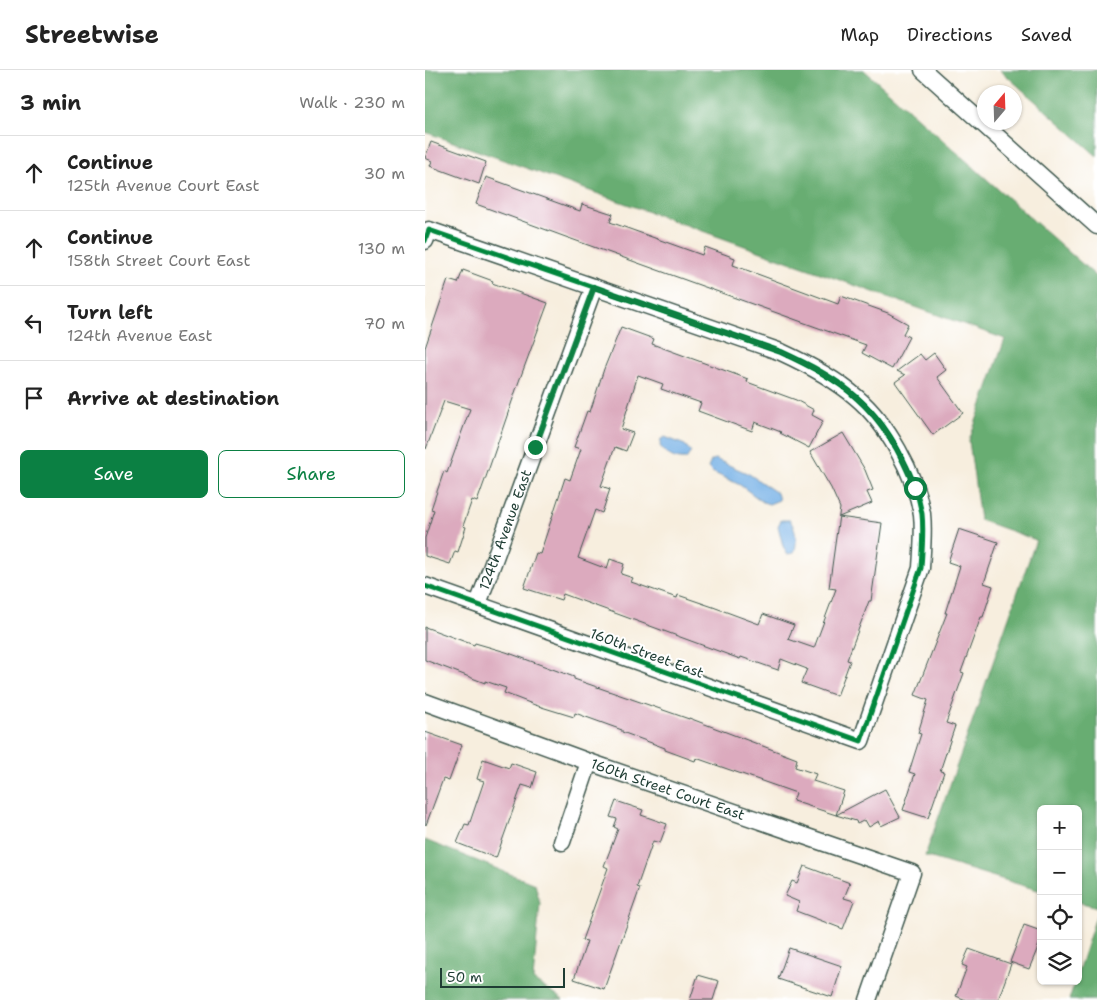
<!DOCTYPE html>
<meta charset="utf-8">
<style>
body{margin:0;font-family:"Shantell Sans",sans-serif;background:#f2f2f2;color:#222}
.controls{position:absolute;right:15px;bottom:15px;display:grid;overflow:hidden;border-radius:8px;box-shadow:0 1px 4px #0004}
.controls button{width:45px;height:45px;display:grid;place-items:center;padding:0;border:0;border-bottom:1px solid #e0e0e0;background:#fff;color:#222;font:25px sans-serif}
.compass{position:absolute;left:552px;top:15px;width:45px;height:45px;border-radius:50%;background:#fff;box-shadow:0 1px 4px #0004;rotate:19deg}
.scale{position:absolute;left:15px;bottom:12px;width:125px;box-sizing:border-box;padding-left:5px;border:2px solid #1f3d34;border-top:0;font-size:14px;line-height:18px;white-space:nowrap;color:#1f3d34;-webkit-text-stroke:4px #fff;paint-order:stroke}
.stop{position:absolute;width:15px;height:15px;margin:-11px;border:4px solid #0b8043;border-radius:50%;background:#fff}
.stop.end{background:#0b8043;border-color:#fff;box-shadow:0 1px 5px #0008}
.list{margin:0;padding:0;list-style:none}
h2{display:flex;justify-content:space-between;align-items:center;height:65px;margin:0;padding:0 20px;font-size:21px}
h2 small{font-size:16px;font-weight:400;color:#767676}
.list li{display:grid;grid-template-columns:32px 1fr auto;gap:15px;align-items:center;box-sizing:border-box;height:75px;padding:0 20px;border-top:1px solid #e0e0e0}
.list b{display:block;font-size:19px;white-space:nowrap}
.list p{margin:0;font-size:16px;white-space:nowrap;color:#767676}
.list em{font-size:16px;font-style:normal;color:#767676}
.actions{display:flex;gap:10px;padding:15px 20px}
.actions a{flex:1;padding:11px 0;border:1px solid #0b8043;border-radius:8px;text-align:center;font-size:18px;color:#0b8043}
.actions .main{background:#0b8043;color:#fff}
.icon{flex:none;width:28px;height:28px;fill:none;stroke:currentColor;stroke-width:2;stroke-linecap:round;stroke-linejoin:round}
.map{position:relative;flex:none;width:672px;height:930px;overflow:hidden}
header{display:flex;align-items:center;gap:30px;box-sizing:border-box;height:70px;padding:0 25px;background:#fff;border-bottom:1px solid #e0e0e0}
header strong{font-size:24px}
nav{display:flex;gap:28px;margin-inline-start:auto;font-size:18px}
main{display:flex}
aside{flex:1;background:#fff}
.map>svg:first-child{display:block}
.forest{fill:#68ad72;stroke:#447553}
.water{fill:#75b0e6;stroke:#4a768d}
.building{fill:#dcaabe}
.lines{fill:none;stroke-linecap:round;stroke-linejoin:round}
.minor-casing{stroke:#3f584e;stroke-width:19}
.minor{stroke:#fff;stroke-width:16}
.cycleway-casing{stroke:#fff;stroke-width:8}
.cycleway{stroke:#00873e;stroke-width:5}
.route{stroke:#0b8043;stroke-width:6}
.labels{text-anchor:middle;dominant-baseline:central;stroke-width:4;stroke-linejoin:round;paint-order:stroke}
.street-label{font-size:14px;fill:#1f3d34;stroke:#fff}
</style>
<header>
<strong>Streetwise</strong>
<nav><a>Map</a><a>Directions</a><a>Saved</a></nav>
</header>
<main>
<aside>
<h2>3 min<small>Walk · 230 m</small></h2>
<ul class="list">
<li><svg class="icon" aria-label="ahead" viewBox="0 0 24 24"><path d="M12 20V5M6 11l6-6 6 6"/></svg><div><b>Continue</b><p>125th Avenue Court East</p></div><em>30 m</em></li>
<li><svg class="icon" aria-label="ahead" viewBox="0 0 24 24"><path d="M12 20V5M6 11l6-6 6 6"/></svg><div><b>Continue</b><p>158th Street Court East</p></div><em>130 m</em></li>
<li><svg class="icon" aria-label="left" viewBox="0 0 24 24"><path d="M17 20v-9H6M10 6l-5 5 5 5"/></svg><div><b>Turn left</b><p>124th Avenue East</p></div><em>70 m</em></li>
<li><svg class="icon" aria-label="arrive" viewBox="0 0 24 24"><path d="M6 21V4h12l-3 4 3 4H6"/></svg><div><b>Arrive at destination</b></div></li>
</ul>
<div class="actions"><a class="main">Save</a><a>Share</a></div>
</aside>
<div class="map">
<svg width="672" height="930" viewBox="0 0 672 930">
<rect width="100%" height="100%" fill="#fff"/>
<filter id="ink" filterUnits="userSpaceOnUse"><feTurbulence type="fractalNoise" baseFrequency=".02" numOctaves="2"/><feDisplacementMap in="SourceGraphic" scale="10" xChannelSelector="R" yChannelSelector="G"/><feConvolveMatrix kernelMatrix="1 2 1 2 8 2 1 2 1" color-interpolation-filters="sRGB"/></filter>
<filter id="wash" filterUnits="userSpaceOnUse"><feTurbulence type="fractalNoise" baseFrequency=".0096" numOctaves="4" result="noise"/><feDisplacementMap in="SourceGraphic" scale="20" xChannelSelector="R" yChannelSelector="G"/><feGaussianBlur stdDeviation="1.12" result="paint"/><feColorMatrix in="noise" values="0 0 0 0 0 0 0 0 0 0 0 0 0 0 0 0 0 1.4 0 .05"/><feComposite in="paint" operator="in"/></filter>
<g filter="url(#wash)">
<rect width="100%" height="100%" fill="#f7eede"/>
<path class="forest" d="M 0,0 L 439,0 L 672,207 L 672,837 L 653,832 L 653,739 L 616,739 L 616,821 L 500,786 L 611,470 L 555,450 L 544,371 L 580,269 L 0,62 Z
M 575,0 L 672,0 L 672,86 Z
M 0,770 L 110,814 L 115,833 L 108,910 L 138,930 L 0,930 Z
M 672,843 L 672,930 L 644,930 L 650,911 L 653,911 L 653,902 Z"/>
<path class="water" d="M 240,367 L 260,375 L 266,382 L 261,389 C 249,390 242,385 235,376 L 236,369 Z
M 290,389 L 324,404 L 352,423 L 354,430 L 344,434 L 338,432 L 315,415 L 287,402 L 283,398 L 286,391 Z
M 356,450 L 365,450 C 371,460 373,472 369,483 L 362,484 L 358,476 L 353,456 Z"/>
<g id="blocks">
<path class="building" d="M 6,72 L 61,92 L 54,114 L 5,96 L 7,91 L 0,88 Z
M 61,107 L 155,141 L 157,134 L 188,144 L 185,152 L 277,185 L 280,177 L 310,188 L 308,195 L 413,234 L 416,226 L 463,243 L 483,254 L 478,264 L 484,267 L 467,299 L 437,283 L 441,275 L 138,166 L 51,134 Z
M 38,200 L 68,211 L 67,213 L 123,233 L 93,314 L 61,407 L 52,432 L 47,430 L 38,456 L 41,457 L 33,482 L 30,481 L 25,494 L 0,486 L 0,468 L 9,440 L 6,439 L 19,401 L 22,403 L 45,339 L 19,331 L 1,379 L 0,378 L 0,278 L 23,210 L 33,213 Z
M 196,257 L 229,269 L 227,274 L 323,309 L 322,312 L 371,330 L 389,340 L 387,345 L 398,351 L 384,378 L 355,363 L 356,362 L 330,352 L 327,361 L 273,341 L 276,333 L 236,319 L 238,314 L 213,305 L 196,359 L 208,363 L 201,381 L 190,377 L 176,416 L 185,419 L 177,443 L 170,440 L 153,488 L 182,499 L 185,489 L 199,494 L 196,504 L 208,508 L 206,512 L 252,528 L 253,525 L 288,537 L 334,554 L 338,544 L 369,555 L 363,569 L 389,578 L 411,519 L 404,518 L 415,438 L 406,418 L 385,382 L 418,363 L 440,400 L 448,420 L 442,422 L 447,433 L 414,447 L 457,453 L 446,531 L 444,531 L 422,590 L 425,591 L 412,626 L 376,613 L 382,599 L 356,589 L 353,600 L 316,587 L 315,589 L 138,524 L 136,530 L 99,518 L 111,483 L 115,484 L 140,408 L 145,410 L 156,379 L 149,377 L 162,341 L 165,342 L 179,299 Z
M 509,283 L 521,300 L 512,307 L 538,343 L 508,365 L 470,312 L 480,305 L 472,301 L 495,284 L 500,290 Z
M 534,459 L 573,472 L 559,513 L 568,516 L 558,547 L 556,547 L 536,602 L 539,603 L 521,653 L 530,656 L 515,701 L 519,702 L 503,748 L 478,740 L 490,704 L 484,702 L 496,664 L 493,663 L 503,630 L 490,625 L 522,543 L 520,543 L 535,496 L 523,492 Z
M 0,557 L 49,575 L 50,573 L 81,582 L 149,607 L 149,609 L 264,649 L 264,648 L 372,689 L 370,697 L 391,704 L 388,711 L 419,721 L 411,745 L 368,731 L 371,723 L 271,688 L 270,691 L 240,680 L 240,678 L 197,662 L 197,660 L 150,643 L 149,647 L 110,635 L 79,623 L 81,618 L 60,611 L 60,613 L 0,590 Z
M 0,662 L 37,675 L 24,711 L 18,709 L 1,755 L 0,754 Z
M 58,689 L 84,698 L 86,693 L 112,702 L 107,718 L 97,715 L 71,788 L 32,773 L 40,754 L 44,755 L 59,711 L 52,709 Z
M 460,719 L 475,747 L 456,756 L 454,751 L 444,757 L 440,750 L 432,754 L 431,751 L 411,745 Z
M 191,731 L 218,740 L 216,745 L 242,754 L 235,773 L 228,771 L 212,817 L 215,818 L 179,919 L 149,909 L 162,871 L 157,870 L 183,798 L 179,796 L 193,759 L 189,757 L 192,749 L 185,747 Z
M 379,796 L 425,813 L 419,828 L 429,831 L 418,859 L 371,841 L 374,832 L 360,826 L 367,811 L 372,813 Z
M 599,855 L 616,861 L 616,870 L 604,899 L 585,892 Z
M 364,878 L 417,896 L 407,927 L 353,909 Z
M 544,879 L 586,894 L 573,930 L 541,930 L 531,926 L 542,897 L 537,895 Z
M 273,905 L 294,911 L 288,930 L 265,930 Z"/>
</g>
</g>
<g filter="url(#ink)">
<use href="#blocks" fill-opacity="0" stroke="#3f584e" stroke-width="1"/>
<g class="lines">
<defs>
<g id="minor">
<path d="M 498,0 L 672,156"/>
<path d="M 0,171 L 4,160 L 356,282 C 382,294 409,308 431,327 C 462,353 490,404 497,444 C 499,462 497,480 496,498 L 436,671 L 0,516"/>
<path id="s1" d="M 53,534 L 169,217"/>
<path id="s2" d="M 0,632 L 164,692 L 487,803 L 443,930"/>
<path d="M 137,772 L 164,692"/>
</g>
</defs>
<use href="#minor" class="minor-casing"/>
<use href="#minor" class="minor"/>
<defs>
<path id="cycleway" d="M 0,171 L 4,160 L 356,282 C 382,294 409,308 431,327 C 462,353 490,404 497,444 C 499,462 497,480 496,498 L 436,671 L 0,516"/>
</defs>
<use href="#cycleway" class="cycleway-casing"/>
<use href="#cycleway" class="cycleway"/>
</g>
</g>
<g class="lines" filter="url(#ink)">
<path class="route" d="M 110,377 L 169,217 L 356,282 C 382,294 411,308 432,328 C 459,352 477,384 490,418"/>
</g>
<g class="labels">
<g class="street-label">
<text stroke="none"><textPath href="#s1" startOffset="79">124th Avenue East</textPath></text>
<text transform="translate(222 583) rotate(20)">160th Street East</text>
<text stroke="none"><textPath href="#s2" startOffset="258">160th Street Court East</textPath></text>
</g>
</g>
</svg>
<div class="controls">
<button>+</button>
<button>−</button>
<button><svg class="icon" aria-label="locate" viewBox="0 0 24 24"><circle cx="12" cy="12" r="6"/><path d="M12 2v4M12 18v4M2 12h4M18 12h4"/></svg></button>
<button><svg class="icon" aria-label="layers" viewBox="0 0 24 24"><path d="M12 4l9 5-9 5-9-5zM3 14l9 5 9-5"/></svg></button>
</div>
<svg class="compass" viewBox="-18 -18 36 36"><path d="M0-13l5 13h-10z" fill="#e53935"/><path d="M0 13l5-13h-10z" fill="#767676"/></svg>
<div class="scale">50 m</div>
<div class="stop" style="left:490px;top:418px"></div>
<div class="stop end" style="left:110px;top:377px"></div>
</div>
</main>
